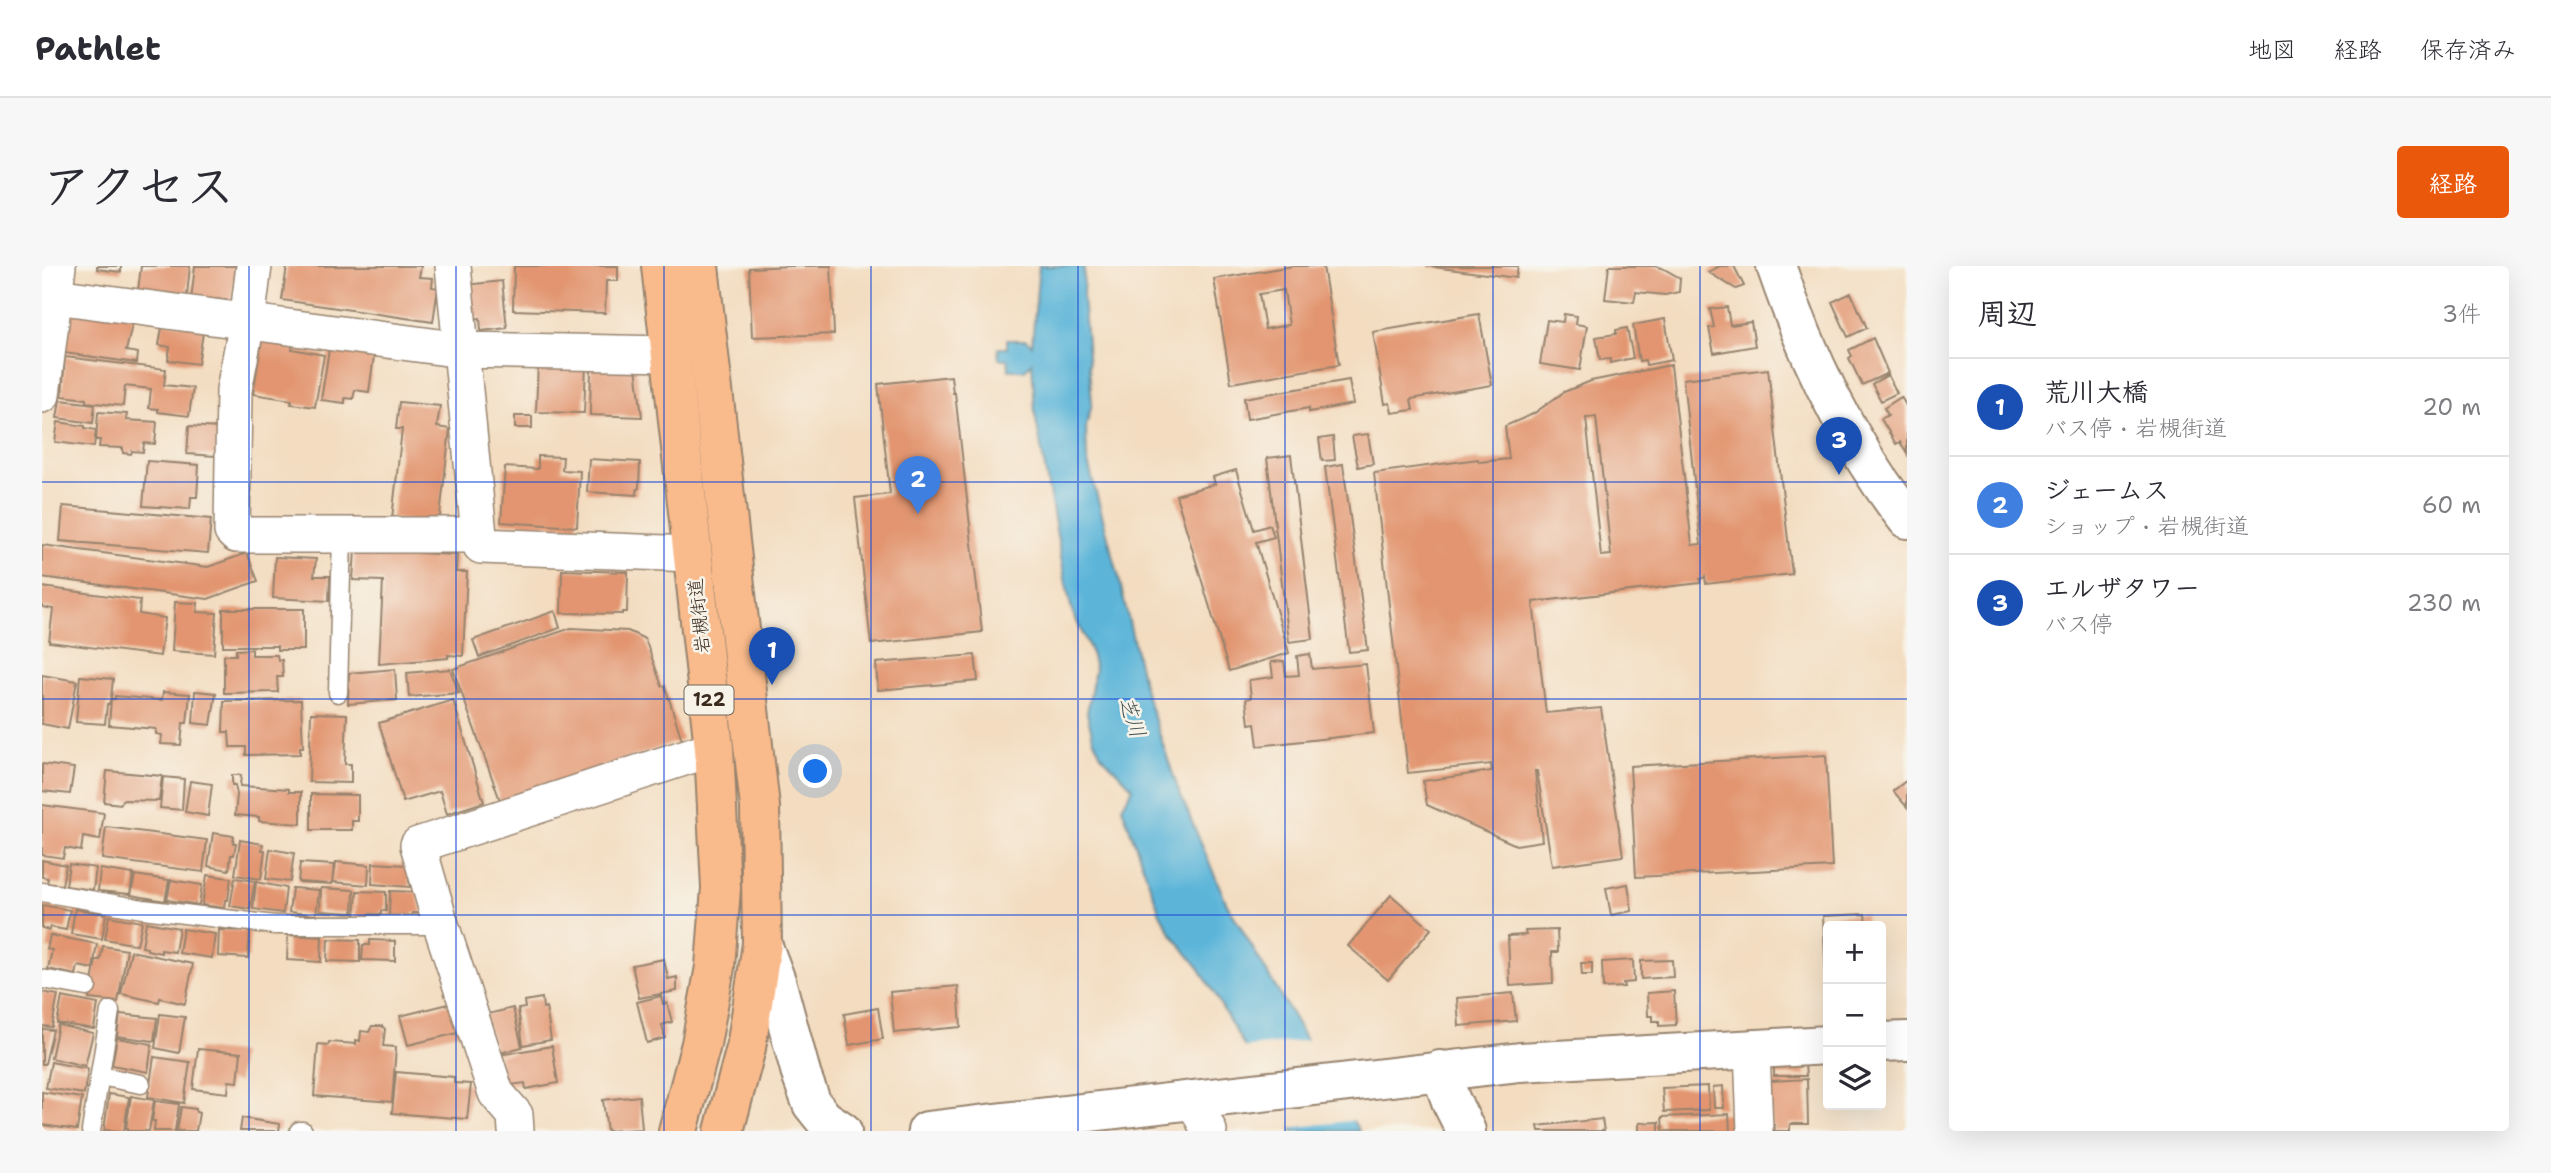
<!DOCTYPE html>
<html lang="ja">
<meta charset="utf-8">
<style>
body{margin:0;font-family:"Shantell Sans","Klee One",sans-serif;background:#f7f7f7;color:#2b2b33}
.controls{position:absolute;right:21px;bottom:21px;display:grid;overflow:hidden;border-radius:7px;box-shadow:0 7px 28px #0002}
.controls button{width:63px;height:63px;display:grid;place-items:center;padding:0;border:0;border-bottom:2px solid #e1e1e2;background:#fff;color:#2b2b33;font:35px sans-serif}
.you{position:absolute;left:774px;top:506px;width:24px;height:24px;margin:-18px;border:5px solid #fff;border-radius:50%;background:#1a73e8;box-shadow:0 0 0 10px #1a73e833}
.badge{display:grid;place-items:center;width:46px;height:46px;border-radius:50%;background:#ea580c;color:#fff;font-size:23px;font-weight:700}
.pin{position:absolute;translate:-50% -58px;filter:drop-shadow(0 2px 4px #0008)}
.pin::after{content:'';position:absolute;top:37px;width:24px;height:21px;background:inherit;clip-path:polygon(0 0,100% 0,50% 100%)}
.list{margin:0;padding:0;list-style:none}
h2{display:flex;justify-content:space-between;align-items:center;height:91px;margin:0;padding:0 28px;font-size:30px}
h2 small{font-size:23px;font-weight:400;color:#7c7c81}
.list li{display:grid;grid-template-columns:46px 1fr auto;gap:21px;align-items:center;box-sizing:border-box;height:98px;padding:0 28px;border-top:2px solid #e1e1e2}
.list b{display:block;font-size:26px;white-space:nowrap}
.list p{margin:0;font-size:23px;white-space:nowrap;color:#7c7c81}
.list em{font-size:23px;font-style:normal;color:#7c7c81}
.icon{flex:none;width:38px;height:38px;fill:none;stroke:currentColor;stroke-width:2;stroke-linecap:round;stroke-linejoin:round}
.map{position:relative;flex:none;width:1865px;height:865px;overflow:hidden;border-radius:7px}
header{display:flex;align-items:center;gap:42px;box-sizing:border-box;height:98px;padding:0 35px;background:#fff;border-bottom:2px solid #e1e1e2}
header strong{font-size:33px}
nav{display:flex;gap:38px;margin-inline-start:auto;font-size:24px}
.intro{display:flex;align-items:center;justify-content:space-between;box-sizing:border-box;height:168px;padding:0 42px}
h1{margin:0;font-size:49px}
.button{padding:18px 32px;border-radius:7px;background:#ea580c;color:#fff;font-size:24px;font-weight:700}
main{display:flex;gap:42px;padding:0 42px}
aside{flex:1;background:#fff;border-radius:7px;box-shadow:0 7px 28px #0002}
.map>svg:first-child{display:block}
.water{fill:#5cb5d9;stroke:#4c707c;stroke-width:2}
.pier{fill:#f3dcbf}
.building{fill:#e29570;fill-rule:evenodd}
.lines{fill:none;stroke-linecap:round;stroke-linejoin:round}
.service-casing{stroke:#97836e;stroke-width:21}
.minor-casing{stroke:#97836e;stroke-width:38}
.tertiary-casing{stroke:#97836e;stroke-width:42}
.trunk-casing{stroke:#97836e;stroke-width:42}
.service{stroke:#fff;stroke-width:18}
.minor{stroke:#fff;stroke-width:35}
.tertiary{stroke:#fff;stroke-width:38}
.trunk{stroke:#fabb8c;stroke-width:38}
.grid{fill:none;stroke:#1d4ed8;stroke-width:2;stroke-opacity:0.55}
.labels{text-anchor:middle;dominant-baseline:central;stroke-width:5;stroke-linejoin:round;paint-order:stroke}
.shield{fill:#f7f3e8;stroke:#73665b;stroke-width:2}
.shield-label{font-size:18px;font-weight:bold;fill:#3b2a1e}
.street-label{font-size:19px;fill:#3b2a1e;stroke:#f7f3e8}
.water-label{font-size:21px;font-style:italic;fill:#455456;stroke:#f7f3e8}
</style>
<header>
<strong>Pathlet</strong>
<nav><a>地図</a><a>経路</a><a>保存済み</a></nav>
</header>
<div class="intro"><h1>アクセス</h1><a class="button">経路</a></div>
<main>
<div class="map">
<svg width="1865" height="865" viewBox="0 0 1865 865">
<rect width="100%" height="100%" fill="#f7f3e8"/>
<filter id="ink" filterUnits="userSpaceOnUse"><feTurbulence type="fractalNoise" baseFrequency=".0143" numOctaves="2"/><feDisplacementMap in="SourceGraphic" scale="14" xChannelSelector="R" yChannelSelector="G"/><feConvolveMatrix kernelMatrix="1 2 1 2 8 2 1 2 1" color-interpolation-filters="sRGB"/></filter>
<filter id="wash" filterUnits="userSpaceOnUse"><feTurbulence type="fractalNoise" baseFrequency=".00686" numOctaves="4" result="noise"/><feDisplacementMap in="SourceGraphic" scale="28" xChannelSelector="R" yChannelSelector="G"/><feGaussianBlur stdDeviation="1.57" result="paint"/><feColorMatrix in="noise" values="0 0 0 0 0 0 0 0 0 0 0 0 0 0 0 0 0 1.4 0 .05"/><feComposite in="paint" operator="in"/></filter>
<g filter="url(#wash)">
<rect width="100%" height="100%" fill="#f3dcbf"/>
<path class="water" d="M 997,0 L 1042,0 L 1041,30 L 1050,137 L 1044,161 L 1045,193 L 1076,308 L 1103,425 L 1136,523 L 1184,636 L 1317,865 L 1251,865 L 1158,703 L 1129,667 L 1118,647 L 1080,541 L 1091,522 L 1059,489 L 1051,472 L 1045,447 L 1053,403 L 1048,383 L 1030,345 L 1023,313 L 993,148 L 990,96 L 983,104 L 967,104 L 966,93 L 957,93 L 956,82 L 965,82 L 965,74 L 984,74 L 990,79 Z"/>
<path class="pier" d="M 1267,774 L 1310,848 L 1314,854 L 1246,862 L 1200,782 Z"/>
<g id="blocks">
<path class="building" d="M 55,0 L 79,0 L 79,6 L 55,3 Z
M 99,0 L 148,0 L 145,30 L 96,25 Z
M 153,0 L 194,0 L 190,35 L 174,33 L 173,38 L 149,34 Z
M 245,0 L 379,0 L 377,11 L 391,12 L 390,21 L 396,22 L 391,56 L 240,34 Z
M 472,0 L 576,0 L 576,15 L 564,15 L 563,47 L 471,44 Z
M 749,0 L 789,0 L 792,68 L 710,71 L 707,2 Z
M 1251,0 L 1281,0 L 1297,99 L 1189,117 L 1172,13 ZM 1242,24 L 1247,59 L 1223,63 L 1217,28 Z
M 1384,0 L 1476,0 L 1474,12 Z
M 1567,0 L 1613,0 L 1622,3 L 1638,12 L 1637,26 L 1623,29 L 1594,26 L 1592,36 L 1563,33 Z
M 1678,0 L 1692,0 L 1702,20 L 1694,23 L 1666,6 Z
M 460,15 L 465,62 L 439,65 L 438,52 L 429,53 L 424,19 Z
M 1809,27 L 1825,62 L 1806,71 L 1790,36 Z
M 28,41 L 92,50 L 84,85 L 96,87 L 95,97 L 22,87 Z
M 1685,41 L 1688,59 L 1709,56 L 1713,80 L 1672,87 L 1667,62 L 1672,61 L 1668,43 Z
M 1437,48 L 1450,119 L 1369,133 L 1371,144 L 1350,147 L 1348,137 L 1343,138 L 1331,66 Z
M 1522,48 L 1535,50 L 1534,58 L 1545,60 L 1538,104 L 1498,98 L 1505,54 L 1521,56 Z
M 1623,53 L 1630,94 L 1604,99 L 1603,94 L 1597,95 L 1591,59 Z
M 121,56 L 162,61 L 156,98 L 126,94 L 128,81 L 117,79 Z
M 1585,62 L 1591,92 L 1568,97 L 1568,93 L 1558,94 L 1554,71 L 1574,68 L 1574,64 Z
M 221,68 L 252,73 L 250,83 L 282,89 L 273,141 L 249,138 L 250,134 L 211,128 Z
M 1831,72 L 1846,107 L 1820,119 L 1807,92 L 1810,90 L 1807,84 Z
M 288,77 L 333,83 L 327,126 L 313,124 L 311,133 L 303,132 L 303,137 L 279,134 Z
M 23,91 L 124,103 L 122,119 L 151,122 L 147,150 L 116,146 L 116,143 L 107,142 L 109,123 L 83,120 L 81,140 L 44,136 L 44,133 L 20,130 Z
M 496,96 L 544,98 L 542,147 L 494,146 Z
M 549,99 L 594,101 L 600,151 L 548,149 Z
M 1629,99 L 1650,279 L 1659,278 L 1641,113 L 1726,103 L 1750,308 L 1664,318 L 1663,311 L 1658,313 L 1658,317 L 1491,336 L 1504,447 L 1559,442 L 1581,590 L 1510,600 L 1495,505 L 1493,505 L 1500,575 L 1474,579 L 1385,539 L 1381,515 L 1450,505 L 1449,498 L 1366,507 L 1332,207 L 1436,193 L 1437,196 L 1467,193 L 1463,160 L 1491,148 L 1522,126 L 1549,115 ZM 1554,151 L 1569,289 L 1559,290 L 1544,152 Z
M 1846,109 L 1855,127 L 1839,135 L 1830,118 Z
M 909,110 L 911,127 L 913,127 L 940,366 L 829,378 L 813,232 L 848,228 L 836,118 Z
M 1307,114 L 1311,138 L 1267,146 L 1267,142 L 1205,153 L 1202,132 Z
M 1859,131 L 1865,141 L 1865,188 L 1858,176 L 1854,178 L 1839,153 L 1846,149 L 1842,142 Z
M 18,134 L 53,138 L 51,157 L 15,152 Z
M 357,136 L 398,140 L 395,161 L 408,163 L 397,258 L 350,253 L 360,163 L 354,163 Z
M 56,146 L 85,148 L 84,154 L 115,156 L 113,178 L 102,177 L 101,186 L 90,185 L 89,188 L 81,187 L 81,182 L 57,181 L 58,174 L 54,174 Z
M 473,150 L 490,150 L 490,162 L 473,162 Z
M 16,156 L 43,160 L 43,162 L 54,164 L 52,181 L 13,176 Z
M 147,160 L 176,162 L 174,190 L 145,188 Z
M 1326,168 L 1331,198 L 1316,201 L 1310,170 Z
M 1291,171 L 1293,194 L 1280,195 L 1277,173 Z
M 1249,189 L 1271,373 L 1247,376 L 1225,192 Z
M 496,190 L 521,191 L 520,204 L 538,205 L 535,261 L 459,256 L 463,201 L 496,203 Z
M 547,193 L 598,196 L 597,222 L 595,223 L 595,229 L 545,226 Z
M 105,195 L 157,199 L 155,231 L 149,231 L 148,243 L 101,240 Z
M 1301,198 L 1326,384 L 1307,386 L 1283,201 Z
M 1194,204 L 1212,264 L 1228,259 L 1232,271 L 1214,276 L 1247,387 L 1187,405 L 1134,229 L 1173,218 L 1171,211 Z
M 21,240 L 169,253 L 166,287 L 18,275 Z
M 0,279 L 166,301 L 205,287 L 216,315 L 166,333 L 0,311 Z
M 313,284 L 415,289 L 414,306 L 425,306 L 421,390 L 406,389 L 406,392 L 337,398 L 341,315 L 311,314 Z
M 233,291 L 274,293 L 272,310 L 288,310 L 287,335 L 231,332 Z
M 520,304 L 586,306 L 585,346 L 580,346 L 580,348 L 519,347 Z
M 0,321 L 98,334 L 97,348 L 123,352 L 118,390 L 7,376 L 11,343 L 0,341 Z
M 133,336 L 156,337 L 155,346 L 175,347 L 172,388 L 130,385 Z
M 181,343 L 262,343 L 262,384 L 235,384 L 235,380 L 181,380 Z
M 513,345 L 518,362 L 437,391 L 431,374 Z
M 529,362 L 586,365 L 603,373 L 620,420 L 623,420 L 640,474 L 459,537 L 411,403 Z
M 210,383 L 210,389 L 235,389 L 236,394 L 240,394 L 241,411 L 235,411 L 236,426 L 182,427 L 182,389 L 194,389 L 194,384 Z
M 1268,388 L 1270,403 L 1324,398 L 1332,467 L 1216,480 L 1213,457 L 1207,458 L 1204,433 L 1209,432 L 1207,414 L 1231,411 L 1229,396 L 1242,395 L 1244,410 L 1257,409 L 1255,390 Z
M 933,389 L 936,415 L 836,424 L 834,397 Z
M 353,403 L 355,434 L 306,438 L 307,407 Z
M 408,403 L 417,427 L 367,431 L 365,407 Z
M 0,409 L 35,415 L 26,463 L 0,458 Z
M 38,410 L 71,413 L 69,432 L 67,438 L 65,438 L 63,458 L 34,456 Z
M 153,425 L 174,427 L 169,459 L 151,457 Z
M 121,426 L 148,428 L 145,457 L 141,457 L 139,479 L 119,478 L 120,469 L 114,468 L 114,463 L 67,459 L 69,433 L 73,433 L 73,430 L 120,434 Z
M 259,434 L 261,481 L 258,481 L 258,488 L 204,489 L 204,481 L 188,481 L 187,466 L 181,466 L 182,435 Z
M 411,434 L 442,536 L 405,548 L 398,525 L 361,536 L 337,457 Z
M 269,447 L 305,448 L 303,498 L 309,498 L 309,517 L 267,516 Z
M 1784,489 L 1790,601 L 1594,611 L 1588,500 Z
M 0,498 L 32,502 L 28,528 L 0,525 Z
M 65,505 L 120,510 L 117,535 L 80,534 L 79,538 L 62,536 Z
M 190,509 L 199,509 L 198,520 L 247,523 L 247,526 L 259,526 L 259,558 L 217,555 L 217,551 L 193,549 L 195,529 L 193,519 L 190,519 Z
M 121,511 L 142,513 L 140,544 L 118,542 Z
M 1865,514 L 1865,541 L 1851,525 Z
M 148,515 L 170,518 L 166,550 L 143,546 Z
M 269,528 L 316,529 L 316,555 L 310,555 L 310,564 L 269,564 Z
M 0,539 L 62,547 L 58,574 L 41,571 L 39,585 L 23,582 L 21,592 L 0,589 Z
M 64,561 L 165,574 L 161,606 L 60,593 Z
M 171,567 L 192,570 L 191,577 L 194,577 L 192,589 L 189,589 L 187,604 L 166,600 Z
M 198,574 L 221,578 L 220,584 L 223,584 L 219,613 L 193,609 Z
M 228,583 L 252,587 L 248,616 L 224,613 Z
M 0,594 L 24,599 L 20,619 L 5,617 L 6,612 L 0,611 Z
M 294,596 L 327,599 L 326,619 L 291,616 Z
M 258,597 L 292,599 L 290,618 L 256,616 Z
M 331,597 L 365,599 L 368,621 L 330,618 Z
M 27,598 L 54,602 L 51,624 L 24,620 Z
M 58,603 L 91,608 L 88,628 L 56,625 Z
M 93,609 L 127,614 L 123,635 L 89,629 Z
M 165,609 L 189,612 L 186,634 L 183,634 L 182,642 L 160,639 Z
M 193,612 L 213,615 L 208,643 L 188,640 Z
M 129,614 L 160,619 L 157,639 L 125,634 Z
M 214,616 L 244,622 L 241,647 L 211,643 Z
M 1586,618 L 1590,645 L 1569,649 L 1564,622 Z
M 250,622 L 277,624 L 274,649 L 247,646 Z
M 279,622 L 312,624 L 311,647 L 278,645 Z
M 315,625 L 344,626 L 344,645 L 339,645 L 339,648 L 327,648 L 327,651 L 313,650 Z
M 348,625 L 375,626 L 380,647 L 370,647 L 370,651 L 347,650 Z
M 1349,629 L 1389,663 L 1346,714 L 1306,680 Z
M 0,639 L 28,644 L 24,664 L 8,661 L 7,664 L 0,662 Z
M 33,643 L 64,648 L 60,673 L 29,668 Z
M 1823,648 L 1824,660 L 1786,660 L 1786,712 L 1784,712 L 1781,650 Z
M 67,650 L 100,656 L 95,679 L 63,673 Z
M 104,656 L 137,662 L 133,686 L 119,684 L 119,687 L 105,684 L 105,682 L 100,681 Z
M 141,663 L 173,668 L 170,692 L 137,687 Z
M 177,664 L 208,665 L 206,692 L 176,690 Z
M 1515,664 L 1516,686 L 1510,686 L 1511,717 L 1468,720 L 1466,670 L 1484,669 L 1483,665 Z
M 8,669 L 55,678 L 51,703 L 36,700 L 34,709 L 6,703 L 10,684 L 5,683 Z
M 246,669 L 280,671 L 279,696 L 245,694 Z
M 286,673 L 318,674 L 318,696 L 285,695 Z
M 328,674 L 353,675 L 353,695 L 320,694 L 321,679 L 328,679 Z
M 61,680 L 85,684 L 76,736 L 47,733 L 54,694 L 58,694 Z
M 89,685 L 151,698 L 143,738 L 118,732 L 117,736 L 79,728 Z
M 622,693 L 626,713 L 635,711 L 635,725 L 597,732 L 590,699 Z
M 1591,694 L 1592,716 L 1581,717 L 1582,721 L 1561,722 L 1560,696 Z
M 1630,694 L 1631,711 L 1599,713 L 1599,695 Z
M 1539,697 L 1550,697 L 1550,709 L 1540,709 Z
M 916,720 L 919,761 L 852,767 L 848,726 Z
M 1632,725 L 1634,759 L 1617,760 L 1617,755 L 1611,755 L 1611,750 L 1606,750 L 1605,727 Z
M 0,726 L 16,729 L 10,761 L 0,760 Z
M 1471,727 L 1474,755 L 1417,760 L 1415,732 Z
M 619,730 L 621,738 L 625,737 L 630,756 L 620,759 L 623,772 L 605,777 L 595,736 Z
M 20,731 L 56,738 L 52,763 L 15,757 Z
M 500,732 L 501,742 L 504,741 L 509,774 L 481,779 L 476,743 L 483,742 L 482,735 Z
M 415,736 L 420,766 L 366,779 L 358,750 Z
M 471,742 L 480,781 L 454,788 L 442,749 Z
M 836,742 L 841,773 L 807,779 L 802,748 Z
M 78,748 L 115,752 L 112,775 L 75,770 Z
M 118,748 L 143,751 L 137,787 L 113,782 Z
M 16,759 L 51,767 L 43,800 L 9,792 Z
M 330,760 L 340,760 L 343,763 L 341,780 L 354,781 L 350,836 L 272,830 L 276,778 L 286,779 L 287,776 L 314,778 L 314,774 L 318,775 L 319,765 L 327,766 Z
M 0,763 L 11,764 L 3,798 L 0,798 Z
M 75,772 L 110,778 L 106,806 L 70,799 Z
M 510,780 L 516,817 L 484,823 L 483,817 L 461,820 L 456,789 Z
M 156,783 L 199,787 L 196,816 L 187,815 L 186,827 L 151,823 Z
M 112,791 L 148,796 L 142,837 L 106,831 Z
M 9,796 L 46,803 L 42,828 L 4,822 Z
M 1732,798 L 1763,798 L 1764,810 L 1732,810 Z
M 354,806 L 412,811 L 412,817 L 429,818 L 425,853 L 350,847 Z
M 1765,813 L 1766,858 L 1748,858 L 1748,865 L 1733,865 L 1732,859 L 1729,860 L 1727,815 Z
M 1666,820 L 1667,844 L 1622,846 L 1620,822 Z
M 1681,820 L 1682,842 L 1672,842 L 1671,821 Z
M 0,826 L 40,832 L 35,864 L 0,859 Z
M 67,828 L 87,831 L 82,865 L 62,864 Z
M 89,830 L 112,834 L 107,865 L 86,865 L 86,862 L 84,862 Z
M 597,830 L 600,863 L 565,865 L 561,834 Z
M 113,835 L 137,838 L 133,865 L 112,865 L 113,855 L 110,855 Z
M 139,841 L 154,843 L 154,846 L 157,847 L 154,865 L 135,865 Z
M 1687,848 L 1688,865 L 1621,865 L 1620,851 Z
M 200,852 L 238,858 L 237,865 L 198,865 Z
M 1560,853 L 1562,865 L 1497,865 L 1496,860 Z
M 1617,856 L 1617,865 L 1597,865 L 1597,857 Z"/>
</g>
</g>
<g filter="url(#ink)">
<use href="#blocks" fill-opacity="0" stroke="#97836e" stroke-width="2"/>
<g class="lines">
<defs>
<path id="service" d="M 296,427 L 300,269
M 0,626 L 101,643 L 233,659 L 399,659
M 0,713 L 45,721
M 58,810 L 99,818
M 49,865 L 68,745
M 257,865 L 261,865"/>
<path id="minor" d="M 212,0 L 205,56 L 192,124 L 190,265 L 194,269 L 437,269 L 439,280 L 651,288
M 411,0 L 437,269
M 13,30 L 420,84 L 629,88
M 0,129 L 16,0
M 1710,782 L 1713,865
M 1151,833 L 1167,865
M 474,865 L 473,849 L 454,827 L 399,659 L 376,579 L 672,482"/>
<path id="tertiary" d="M 1734,0 C 1764,88 1807,179 1865,253
M 720,678 L 734,715 L 760,811 L 770,838 L 782,853 L 800,865
M 1839,776 L 1865,775
M 1398,804 L 1409,835 L 1424,865
M 885,865 L 1478,796 L 1786,779"/>
<path id="trunk" d="M 619,0 L 672,482 L 679,622 L 673,701 L 659,778 L 636,865
M 657,0 L 718,541 L 720,678 L 704,782 L 682,865"/>
</defs>
<use href="#service" class="service-casing"/>
<use href="#minor" class="minor-casing"/>
<use href="#tertiary" class="tertiary-casing"/>
<use href="#trunk" class="trunk-casing"/>
<use href="#service" class="service"/>
<use href="#minor" class="minor"/>
<use href="#tertiary" class="tertiary"/>
<use href="#trunk" class="trunk"/>
</g>
</g>
<path class="grid" d="M 207,0 L 207,865M 414,0 L 414,865M 622,0 L 622,865M 829,0 L 829,865M 1036,0 L 1036,865M 1243,0 L 1243,865M 1451,0 L 1451,865M 1658,0 L 1658,865M 0,216 L 1865,216M 0,433 L 1865,433M 0,649 L 1865,649"/>
<g class="labels">
<rect class="shield" x="642.5" y="419.5" width="49" height="29" rx="5"/>
<g class="shield-label">
<text x="667" y="434">122</text>
</g>
<g class="street-label">
<text transform="translate(657 350) rotate(-96)">岩槻街道</text>
</g>
<g class="water-label">
<text transform="translate(1090 451) rotate(71)">芝川</text>
</g>
</g>
</svg>
<div class="controls">
<button>+</button>
<button>−</button>
<button><svg class="icon" aria-label="layers" viewBox="0 0 24 24"><path d="M12 4l9 5-9 5-9-5zM3 14l9 5 9-5"/></svg></button>
</div>
<div class="you"></div>
<div class="pin badge" style="left:730px;top:419px;background:#1a4fb4">1</div>
<div class="pin badge" style="left:876px;top:248px;background:#3f7fe0">2</div>
<div class="pin badge" style="left:1797px;top:209px;background:#1a4fb4">3</div>
</div>
<aside>
<h2>周辺<small>3件</small></h2>
<ul class="list">
<li><span class="badge" style="background:#1a4fb4">1</span><div><b>荒川大橋</b><p>バス停 · 岩槻街道</p></div><em>20 m</em></li>
<li><span class="badge" style="background:#3f7fe0">2</span><div><b>ジェームス</b><p>ショップ · 岩槻街道</p></div><em>60 m</em></li>
<li><span class="badge" style="background:#1a4fb4">3</span><div><b>エルザタワー</b><p>バス停</p></div><em>230 m</em></li>
</ul>
</aside>
</main>
